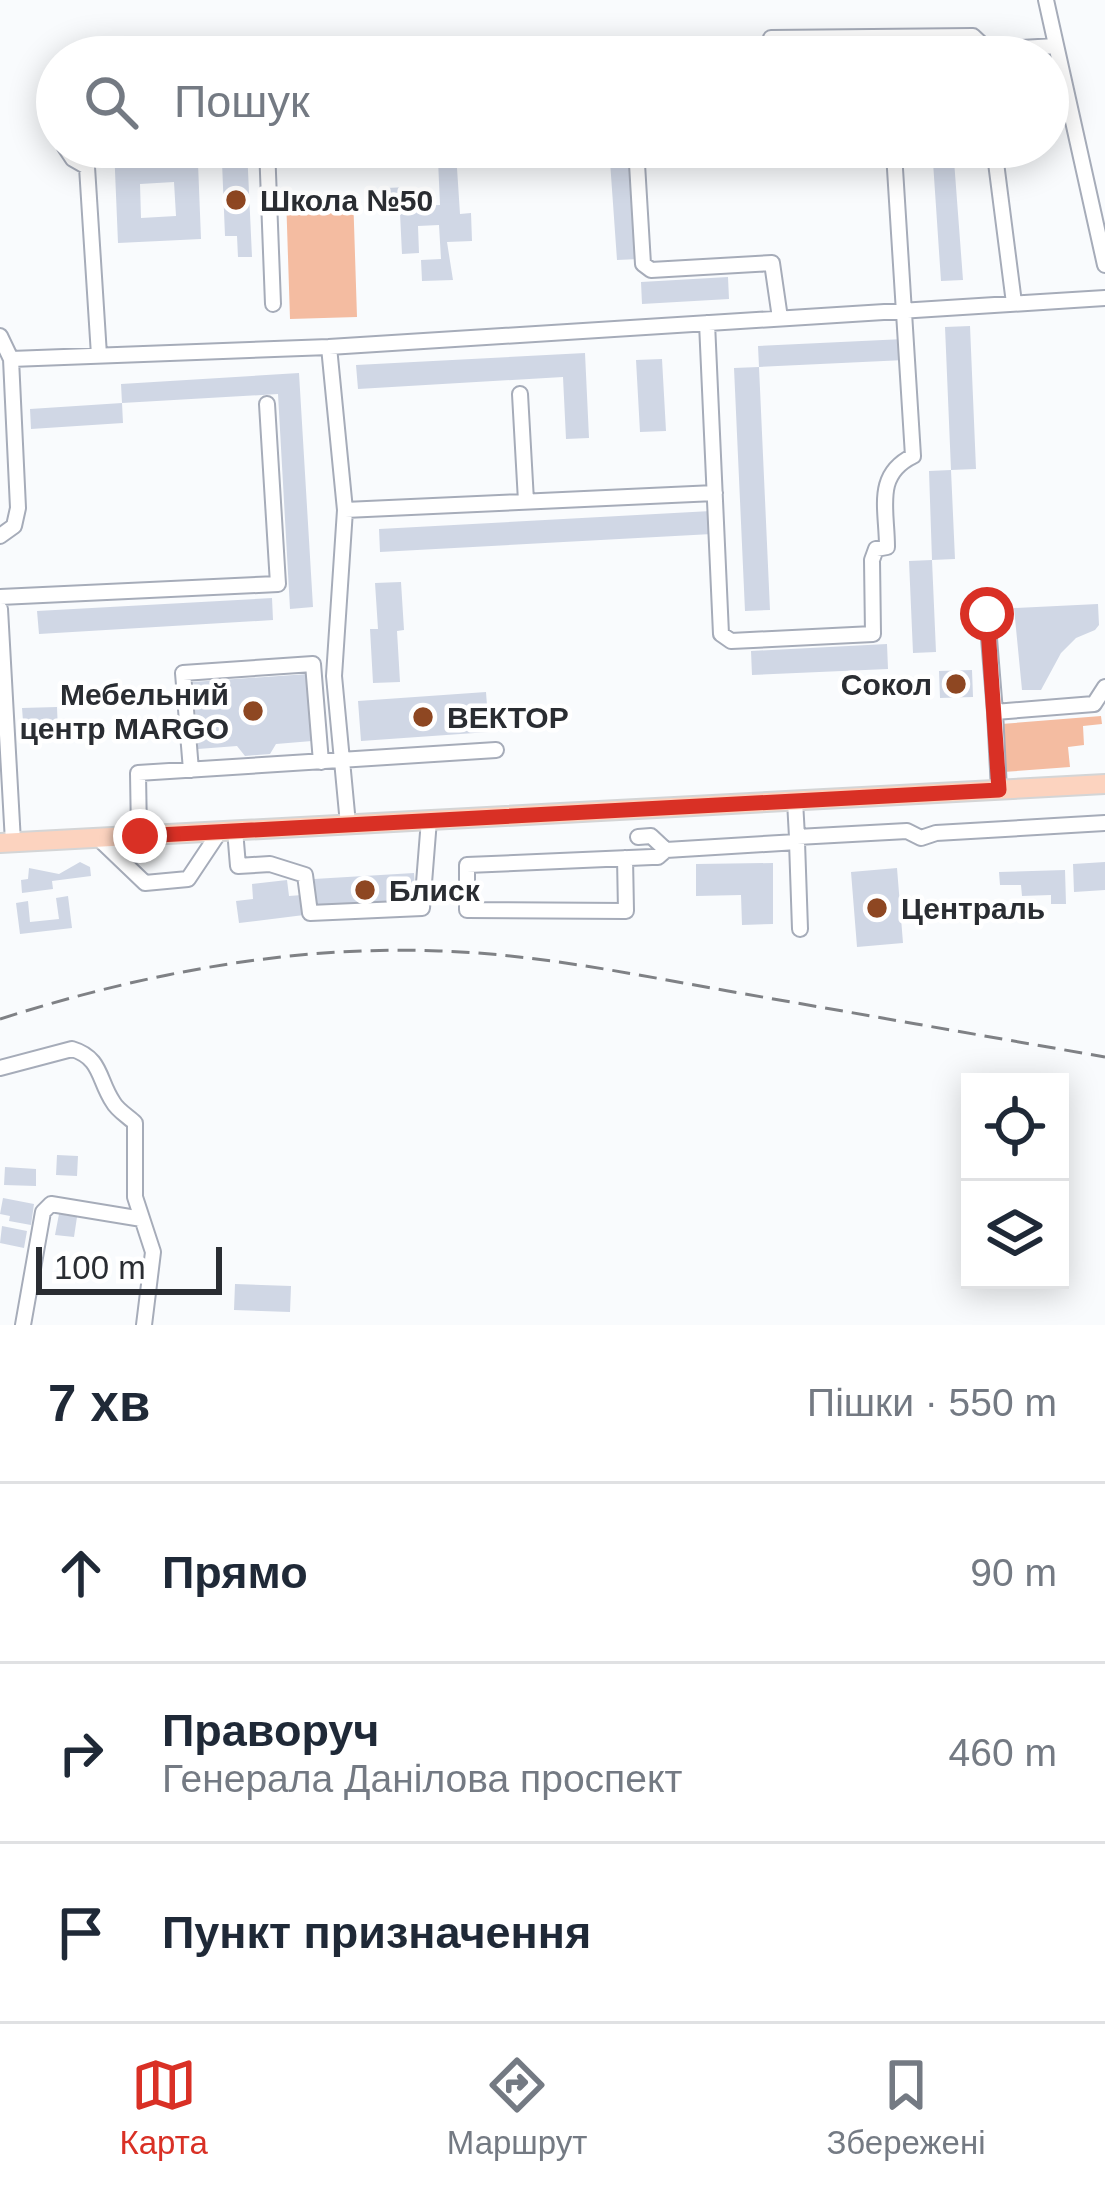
<!DOCTYPE html>
<html lang="uk">
<meta charset="utf-8">
<style>
body{margin:0;font-family:Arial,sans-serif;background:#f2f2f3;color:#1f2937}
.controls{position:absolute;right:36px;bottom:36px;display:grid;overflow:hidden;border-radius:0px;box-shadow:0 6px 30px #0003}
.controls button{width:108px;height:108px;display:grid;place-items:center;padding:0;border:0;border-bottom:3px solid #e0e1e3;background:#fff;color:#1f2937;font:60px sans-serif}
.scale{position:absolute;left:36px;bottom:30px;width:186px;box-sizing:border-box;padding-left:12px;border:6px solid #2a2d32;border-top:0;font-size:33px;line-height:42px;white-space:nowrap;color:#2a2d32;-webkit-text-stroke:9px #fff;paint-order:stroke}
.stop{position:absolute;width:36px;height:36px;margin:-27px;border:9px solid #d93025;border-radius:50%;background:#fff}
.stop.end{background:#d93025;border-color:#fff;box-shadow:0 3px 12px #0008}
.list{margin:0;padding:0;list-style:none}
h2{display:flex;justify-content:space-between;align-items:center;height:156px;margin:0;padding:0 48px;font-size:51px}
h2 small{font-size:39px;font-weight:400;color:#747a83}
.list li{display:grid;grid-template-columns:78px 1fr auto;gap:36px;align-items:center;box-sizing:border-box;height:180px;padding:0 48px;border-top:3px solid #e0e1e3}
.list b{display:block;font-size:45px;white-space:nowrap}
.list p{margin:0;font-size:39px;white-space:nowrap;color:#747a83}
.list em{font-size:39px;font-style:normal;color:#747a83}
.icon{flex:none;width:66px;height:66px;fill:none;stroke:currentColor;stroke-width:2;stroke-linecap:round;stroke-linejoin:round}
.map{position:relative;flex:none;width:1105px;height:1325px;overflow:hidden}
.search{position:absolute;background:#fff;box-shadow:0 6px 30px #0003;left:36px;right:36px;top:36px;height:132px;display:flex;align-items:center;gap:30px;box-sizing:border-box;padding:0 42px;border-radius:66px;color:#747a83;font-size:45px}
.sheet{height:696px;background:#fff}
nav{display:flex;justify-content:space-around;align-items:center;box-sizing:border-box;height:168px;border-top:3px solid #e0e1e3;background:#fff;font-size:33px;color:#747a83}
nav a{display:grid;justify-items:center;gap:6px}
nav .on{color:#d93025}
.map>svg:first-child{display:block}
.green{fill:#f4bca1}
.building{fill:#d0d7e5;fill-rule:evenodd}
.lines{fill:none;stroke-linecap:round;stroke-linejoin:round}
.minor-casing{stroke:#a6acb9;stroke-width:18}
.major-casing{stroke:#d4d5d6;stroke-width:22}
.minor{stroke:#fff;stroke-width:14}
.major{stroke:#fcd3bf;stroke-width:18}
.rail{stroke:#7f8185;stroke-width:3;stroke-dasharray:18 9;stroke-linecap:butt}
.route{stroke:#d93025;stroke-width:15}
.poi-dot{fill:#8e4722;stroke:#fff;stroke-width:4.5}
.labels{text-anchor:middle;dominant-baseline:central;stroke-width:9;stroke-linejoin:round;paint-order:stroke}
.poi-label{font-size:30px;font-weight:bold;fill:#2a2d32;stroke:#fff;text-anchor:start}
</style>
<div class="map">
<svg width="1105" height="1325" viewBox="0 0 1105 1325">
<rect width="100%" height="100%" fill="#f9fbfd"/>
<path class="green" d="M 353,193 L 357,317 L 290,319 L 286,195 Z
M 1101,716 L 1102,724 L 1083,726 L 1084,745 L 1068,747 L 1070,767 L 1003,772 L 1001,724 Z"/>
<path class="building" d="M 114,147 L 133,147 L 134,161 L 177,159 L 176,147 L 247,149 L 252,257 L 238,257 L 237,236 L 225,236 L 222,162 L 198,163 L 201,239 L 118,243 ZM 174,182 L 176,216 L 141,218 L 140,184 Z
M 425,147 L 450,147 L 450,152 L 483,150 L 484,167 L 457,168 L 460,214 L 471,213 L 472,241 L 447,242 L 453,280 L 422,281 L 421,260 L 441,259 L 439,225 L 418,226 L 419,253 L 402,254 L 400,213 L 387,214 L 386,188 L 410,187 L 411,206 L 440,205 L 438,160 L 426,161 Z
M 609,147 L 632,147 L 639,259 L 617,260 Z
M 932,147 L 953,147 L 963,280 L 941,281 Z
M 728,277 L 729,299 L 642,304 L 641,282 Z
M 970,326 L 976,469 L 951,470 L 945,327 Z
M 904,339 L 905,360 L 759,367 L 770,610 L 745,611 L 734,368 L 759,367 L 758,346 Z
M 585,353 L 589,438 L 566,439 L 563,377 L 358,389 L 356,365 Z
M 662,359 L 666,431 L 640,432 L 636,360 Z
M 299,373 L 313,607 L 290,609 L 278,394 L 122,403 L 121,384 Z
M 122,403 L 123,423 L 31,429 L 30,409 Z
M 951,470 L 955,559 L 932,560 L 929,471 Z
M 711,511 L 712,534 L 380,552 L 379,529 Z
M 932,560 L 936,652 L 913,653 L 909,561 Z
M 401,582 L 404,630 L 397,631 L 400,682 L 373,683 L 370,629 L 378,629 L 375,583 Z
M 272,598 L 273,620 L 39,634 L 37,611 Z
M 1098,604 L 1099,625 L 1095,630 L 1076,638 L 1061,653 L 1041,690 L 1022,690 L 1014,608 Z
M 887,644 L 888,669 L 752,675 L 751,651 Z
M 972,670 L 973,697 L 940,698 L 939,671 Z
M 308,674 L 312,741 L 276,744 L 270,754 L 245,756 L 237,746 L 198,749 L 193,682 Z
M 486,692 L 489,732 L 361,741 L 358,701 Z
M 57,707 L 58,732 L 24,734 L 22,708 Z
M 80,862 L 90,867 L 91,876 L 52,881 L 53,889 L 22,893 L 21,880 L 28,879 L 29,868 L 59,874 Z
M 1105,862 L 1105,890 L 1074,892 L 1073,864 Z
M 773,863 L 773,924 L 742,925 L 741,895 L 696,896 L 696,864 Z
M 897,868 L 903,943 L 857,947 L 851,872 Z
M 1065,870 L 1066,904 L 1051,904 L 1051,895 L 1022,896 L 1021,885 L 1000,885 L 999,872 Z
M 414,873 L 416,900 L 316,906 L 314,879 Z
M 287,880 L 289,896 L 302,895 L 304,915 L 239,923 L 236,901 L 253,899 L 252,884 Z
M 68,896 L 72,928 L 20,934 L 16,903 L 28,901 L 30,922 L 59,919 L 56,898 Z
M 57,1155 L 78,1156 L 77,1176 L 56,1175 Z
M 5,1167 L 36,1169 L 36,1186 L 4,1185 Z
M 3,1198 L 34,1204 L 31,1225 L 9,1221 L 10,1216 L 0,1214 Z
M 59,1214 L 77,1217 L 74,1237 L 55,1235 Z
M 2,1226 L 27,1231 L 24,1248 L 0,1243 Z
M 235,1284 L 291,1286 L 290,1312 L 234,1310 Z"/>
<g class="lines">
<defs>
<path id="minor" d="M 1046,0 L 1105,265
M 771,38 L 973,36 L 988,50 L 1056,46
M 65,147 L 73,159 L 87,167 L 99,355
M 267,147 L 273,304
M 636,147 L 643,264 L 651,270 L 772,263 L 780,318
M 994,147 L 1014,303
M 707,323 L 721,634 L 731,641 L 873,634 L 872,560 L 876,549 L 887,547 C 887,509 874,475 913,456 L 894,153 L 883,147 L 764,153 L 751,152 L 749,147
M 0,336 L 11,359 L 18,508 L 14,526 L 0,536
M 329,347 L 1105,298
M 11,359 L 329,347 L 345,510 L 334,676 L 348,824
M 520,394 L 526,501
M 345,510 L 715,493
M 0,597 L 278,584 L 267,404
M 0,609 L 13,842
M 987,614 L 995,712 L 1094,704 L 1105,687
M 995,712 L 999,790
M 191,770 L 183,673 L 313,664 L 321,762
M 795,801 L 797,837 L 907,831 L 921,838 L 936,833 L 1105,823
M 235,830 L 238,866 L 270,864 L 305,875 L 310,913 L 422,908 L 429,820
M 139,835 L 138,773 L 496,750
M 638,837 L 651,836 L 666,850
M 98,838 L 145,883 L 188,879 L 220,831
M 797,842 L 800,929
M 625,858 L 626,911 L 467,910 L 467,865 L 652,857 L 658,857 L 666,850 L 797,842 L 797,837
M 0,1068 L 72,1049 C 102,1058 98,1080 113,1102 C 117,1110 129,1117 135,1123 L 135,1197 L 153,1252 L 144,1325
M 23,1325 L 43,1212 L 51,1204 L 142,1219"/>
<path id="major" d="M 0,843 L 1105,784"/>
</defs>
<use href="#minor" class="minor-casing"/>
<use href="#major" class="major-casing"/>
<use href="#minor" class="minor"/>
<use href="#major" class="major"/>
<path class="rail" d="M 0,1019 C 141,974 291,945 439,951 C 536,954 632,974 728,991 C 854,1013 979,1035 1105,1057"/>
</g>
<g class="lines">
<path class="route" d="M 140,836 L 999,790 L 987,614"/>
</g>
<g class="poi-dot">
<circle cx="236" cy="200" r="12"/>
<circle cx="956" cy="684" r="12"/>
<circle cx="253" cy="711" r="12"/>
<circle cx="423" cy="717" r="12"/>
<circle cx="365" cy="890" r="12"/>
<circle cx="877" cy="908" r="12"/>
</g>
<g class="labels">
<g class="poi-label">
<text x="260" y="200">Школа №50</text>
<text x="932" y="684" text-anchor="end">Сокол</text>
<text x="229" y="694" text-anchor="end">Мебельний<tspan x="229" dy="34">центр MARGO</tspan></text>
<text x="447" y="717">ВЕКТОР</text>
<text x="389" y="890">Блиск</text>
<text x="901" y="908">Централь</text>
</g>
</g>
</svg>
<div class="controls">
<button><svg class="icon" aria-label="locate" viewBox="0 0 24 24"><circle cx="12" cy="12" r="6"/><path d="M12 2v4M12 18v4M2 12h4M18 12h4"/></svg></button>
<button><svg class="icon" aria-label="layers" viewBox="0 0 24 24"><path d="M12 4l9 5-9 5-9-5zM3 14l9 5 9-5"/></svg></button>
</div>
<div class="scale">100 m</div>
<div class="stop" style="left:987px;top:614px"></div>
<div class="stop end" style="left:140px;top:836px"></div>
<div class="search"><svg class="icon" aria-label="search" viewBox="0 0 24 24"><circle cx="10" cy="10" r="6"/><path d="M15 15l6 6"/></svg>Пошук</div>
</div>
<section class="sheet">
<h2>7 хв<small>Пішки · 550 m</small></h2>
<ul class="list">
<li><svg class="icon" aria-label="ahead" viewBox="0 0 24 24"><path d="M12 20V5M6 11l6-6 6 6"/></svg><div><b>Прямо</b></div><em>90 m</em></li>
<li><svg class="icon" aria-label="right" viewBox="0 0 24 24"><path d="M7 20v-9h11M14 6l5 5-5 5"/></svg><div><b>Праворуч</b><p>Генерала Данілова проспект</p></div><em>460 m</em></li>
<li><svg class="icon" aria-label="arrive" viewBox="0 0 24 24"><path d="M6 21V4h12l-3 4 3 4H6"/></svg><div><b>Пункт призначення</b></div></li>
</ul>
</section>
<nav>
<a class="on"><svg class="icon" aria-label="map" viewBox="0 0 24 24"><path d="M3 6l6-2 6 2 6-2v14l-6 2-6-2-6 2zM9 4v14M15 6v14"/></svg>Карта</a>
<a><svg class="icon" aria-label="directions" viewBox="0 0 24 24"><path d="M12 3l9 9-9 9-9-9zM9 14v-3h6M13 9l2 2-2 2"/></svg>Маршрут</a>
<a><svg class="icon" aria-label="saved" viewBox="0 0 24 24"><path d="M7 4h10v16l-5-4-5 4z"/></svg>Збережені</a>
</nav>
